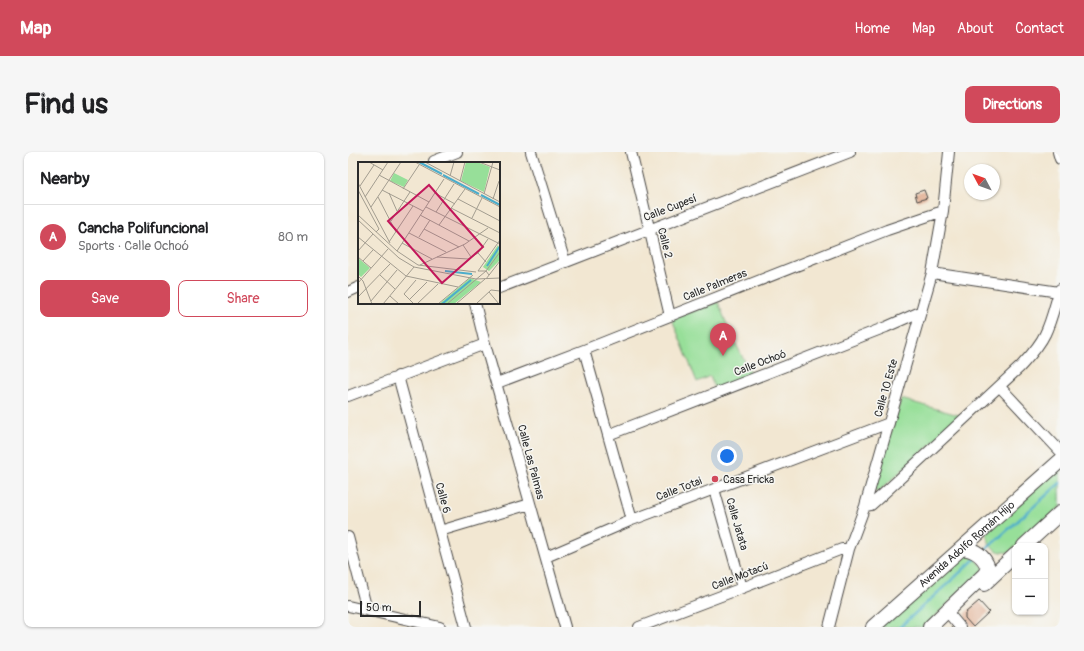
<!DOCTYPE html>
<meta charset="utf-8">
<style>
body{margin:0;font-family:Pangolin,sans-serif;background:#f6f6f6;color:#202124}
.controls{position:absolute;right:12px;bottom:12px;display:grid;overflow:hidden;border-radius:8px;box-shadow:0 1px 3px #0004}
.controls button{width:36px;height:36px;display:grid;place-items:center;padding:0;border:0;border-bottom:1px solid #e0e0e0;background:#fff;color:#202124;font:20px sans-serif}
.compass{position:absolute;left:616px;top:12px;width:36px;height:36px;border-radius:50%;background:#fff;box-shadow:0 1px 3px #0004;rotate:311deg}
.scale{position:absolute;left:12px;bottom:10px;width:61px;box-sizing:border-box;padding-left:4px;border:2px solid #2b2b2b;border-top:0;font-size:11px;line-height:14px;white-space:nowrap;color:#2b2b2b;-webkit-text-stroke:3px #f6f6f2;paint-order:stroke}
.you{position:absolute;left:379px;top:304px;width:14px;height:14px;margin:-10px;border:3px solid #fff;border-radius:50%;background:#1a73e8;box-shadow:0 0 0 6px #1a73e833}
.badge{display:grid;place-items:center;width:26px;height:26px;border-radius:50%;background:#d1495b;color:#fff;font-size:13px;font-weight:700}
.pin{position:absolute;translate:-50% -33px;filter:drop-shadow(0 1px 2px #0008)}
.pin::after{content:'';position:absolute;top:21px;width:14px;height:12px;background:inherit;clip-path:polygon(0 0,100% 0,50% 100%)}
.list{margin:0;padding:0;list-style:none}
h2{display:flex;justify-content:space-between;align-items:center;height:52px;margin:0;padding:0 16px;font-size:17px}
h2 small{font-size:13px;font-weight:400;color:#757577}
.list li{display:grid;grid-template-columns:26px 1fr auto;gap:12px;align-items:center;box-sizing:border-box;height:64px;padding:0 16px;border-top:1px solid #e0e0e0}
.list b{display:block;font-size:15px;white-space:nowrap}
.list p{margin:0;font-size:13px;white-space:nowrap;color:#757577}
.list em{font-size:13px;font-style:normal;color:#757577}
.actions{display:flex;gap:8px;padding:12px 16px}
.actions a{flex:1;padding:9px 0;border:1px solid #d1495b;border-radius:8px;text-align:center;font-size:14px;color:#d1495b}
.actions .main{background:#d1495b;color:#fff}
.map{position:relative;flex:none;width:712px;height:475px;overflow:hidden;border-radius:8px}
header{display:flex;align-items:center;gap:24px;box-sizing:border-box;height:56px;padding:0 20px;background:#d1495b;color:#fff}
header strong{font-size:19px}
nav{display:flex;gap:22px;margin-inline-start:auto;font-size:14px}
.intro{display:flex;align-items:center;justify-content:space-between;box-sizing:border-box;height:96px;padding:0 24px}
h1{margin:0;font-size:28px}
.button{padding:10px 18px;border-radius:8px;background:#d1495b;color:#fff;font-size:14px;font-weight:700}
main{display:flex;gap:24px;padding:0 24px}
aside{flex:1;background:#fff;border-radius:8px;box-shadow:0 1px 3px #0004}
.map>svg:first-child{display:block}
.green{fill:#97df99;stroke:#618562}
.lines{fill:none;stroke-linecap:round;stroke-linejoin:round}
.stream{stroke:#4cadcb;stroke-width:2.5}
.building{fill:#dea180}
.minor-casing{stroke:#494744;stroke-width:12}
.secondary-casing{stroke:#494744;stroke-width:16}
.minor{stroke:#fff;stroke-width:10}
.secondary{stroke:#fff;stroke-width:14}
.poi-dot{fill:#d1495b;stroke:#f6f6f2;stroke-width:1.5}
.labels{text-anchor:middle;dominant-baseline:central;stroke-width:3;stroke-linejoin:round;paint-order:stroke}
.street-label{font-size:11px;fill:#2b2b2b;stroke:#f6f6f2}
.poi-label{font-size:11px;fill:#2b2b2b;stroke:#f6f6f2;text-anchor:start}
.inset-river{fill:none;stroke:#4cadcb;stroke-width:2}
.inset-road{fill:none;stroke:#a29c8f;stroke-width:1}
.view{fill:#c2185b;fill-opacity:0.15;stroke:#c2185b;stroke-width:2}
.inset-edge{fill:none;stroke:#2b2b2b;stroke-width:2}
</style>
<header>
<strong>Map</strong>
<nav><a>Home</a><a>Map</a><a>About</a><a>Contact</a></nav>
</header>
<div class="intro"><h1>Find us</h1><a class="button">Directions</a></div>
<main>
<aside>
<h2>Nearby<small></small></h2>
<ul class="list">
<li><span class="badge">A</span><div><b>Cancha Polifuncional</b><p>Sports · Calle Ochoó</p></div><em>80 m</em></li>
</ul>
<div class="actions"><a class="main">Save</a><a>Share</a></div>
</aside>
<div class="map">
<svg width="712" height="475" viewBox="0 0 712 475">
<rect width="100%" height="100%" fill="#f6f6f2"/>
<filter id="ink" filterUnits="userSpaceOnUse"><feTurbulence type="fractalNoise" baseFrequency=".025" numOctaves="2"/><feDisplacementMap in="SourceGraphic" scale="8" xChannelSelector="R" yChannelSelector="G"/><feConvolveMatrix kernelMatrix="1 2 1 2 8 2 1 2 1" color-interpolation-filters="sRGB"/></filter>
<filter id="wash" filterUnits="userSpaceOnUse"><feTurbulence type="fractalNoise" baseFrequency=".012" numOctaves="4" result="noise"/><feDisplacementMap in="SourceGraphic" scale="16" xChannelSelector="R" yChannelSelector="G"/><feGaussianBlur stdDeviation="0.9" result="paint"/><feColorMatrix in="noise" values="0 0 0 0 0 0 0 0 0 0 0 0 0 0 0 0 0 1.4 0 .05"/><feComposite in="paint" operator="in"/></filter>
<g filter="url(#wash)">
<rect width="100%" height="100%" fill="#f2e7d2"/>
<path class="green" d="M 370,150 L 382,180 L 403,222 L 367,238 L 362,224 L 349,230 L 324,167 Z
M 553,247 L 614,264 L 530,340 L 526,338 Z
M 712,312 L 712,355 L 669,394 L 667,394 L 662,400 C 647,402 639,394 639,378 Z
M 617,399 L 637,416 L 576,475 L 529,475 Z"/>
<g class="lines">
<path class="stream" d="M 635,400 L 712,331
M 552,475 L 628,406"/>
</g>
<g id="blocks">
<path class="building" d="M 576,38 L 579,46 L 569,49 L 567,41 Z
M 631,449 L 641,460 L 625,475 L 617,466 L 617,461 Z"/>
</g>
</g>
<g filter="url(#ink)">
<use href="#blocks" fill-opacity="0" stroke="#494744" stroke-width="1"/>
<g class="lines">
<defs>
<path id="minor" d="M 183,0 L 217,110
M 283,0 L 322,164
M 710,0 L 712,7
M 86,9 L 109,0
M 584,121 L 711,140
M 151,136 L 502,0
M 0,140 L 11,135
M 127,151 L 137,192 L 217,475
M 236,198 L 284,368
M 50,224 L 118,475
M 149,231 L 236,198 L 539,78 L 595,59
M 652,235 L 712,299
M 0,244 L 137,192
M 260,283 L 538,175 L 572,160
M 366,337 L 394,436
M 517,354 L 523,353 L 533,344 L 672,215 C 681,205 691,195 697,182 C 704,168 707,152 712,137
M 92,379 L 182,352
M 0,385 L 19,458
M 198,405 L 284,368 L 541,271
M 0,454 L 92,475
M 602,463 L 612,475
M 291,475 L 394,436 L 494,397 L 501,397
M 481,475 L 501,397 L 517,354 L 584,121 L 595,59 L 601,0"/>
<g id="secondary">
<path d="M 676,394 L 712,361"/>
<path d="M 636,432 L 667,403"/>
<path id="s1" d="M 525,475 L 712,309"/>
<path d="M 582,475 L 637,422 L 640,416 C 636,404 628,398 615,396"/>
</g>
</defs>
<use href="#minor" class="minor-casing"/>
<use href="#secondary" class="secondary-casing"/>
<use href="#minor" class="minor"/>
<use href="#secondary" class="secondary"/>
</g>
</g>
<circle class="poi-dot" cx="367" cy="327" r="4"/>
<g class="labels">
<g class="street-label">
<text transform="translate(322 56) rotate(-21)">Calle Cupesí</text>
<text transform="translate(317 91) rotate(76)">Calle 2</text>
<text transform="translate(367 133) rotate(-22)">Calle Palmeras</text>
<text transform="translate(412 211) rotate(-21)">Calle Ochoó</text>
<text transform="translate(538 236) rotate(-74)">Calle 10 Este</text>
<text transform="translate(183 310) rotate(75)">Calle Las Palmas</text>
<text transform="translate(331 337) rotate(-21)">Calle Totai</text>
<text transform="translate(95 346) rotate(75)">Calle 6</text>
<text transform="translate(389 372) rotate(74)">Calle Jatata</text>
<text stroke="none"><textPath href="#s1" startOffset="125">Avenida Adolfo Román Hijo</textPath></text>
<text transform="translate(392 424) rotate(-21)">Calle Motacú</text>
</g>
<g class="poi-label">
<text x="375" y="327">Casa Ericka</text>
</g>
</g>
<g transform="translate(10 10)">
<rect width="142" height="142" fill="#f2e7d2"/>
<path d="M 108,0 L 119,0 L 132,5 L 126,30 L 103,19 ZM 36,11 L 50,18 L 46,25 L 32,19 ZM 140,83 L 142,98 L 131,109 L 125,105 ZM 0,96 L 12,106 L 3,115 L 0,112 ZM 112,116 L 123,120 L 96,142 L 81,142 Z" fill="#97df99"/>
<path class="inset-river" d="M 61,0 L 84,12M 85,13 L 121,32M 123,33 L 142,43M 129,104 L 142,84M 87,109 L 114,112M 84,142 L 113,118"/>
<path class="inset-road" d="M 11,0 L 25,8M 57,0 L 142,45M 67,0 L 142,40M 121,0 L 142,8M 21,13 L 71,40M 92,14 L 96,0M 102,19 L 107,0M 0,21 L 32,81M 2,24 L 16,3M 45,27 L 61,3M 0,28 L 21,67 L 18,70M 24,28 L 65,49M 31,31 L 39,49M 77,31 L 97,42M 126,32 L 135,0M 7,35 L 30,0M 20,35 L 38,70M 100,37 L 142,59M 135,37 L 141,19M 13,45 L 43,0M 68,45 L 142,82M 93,46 L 142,71M 78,50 L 96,22M 0,53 L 39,89 L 60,103 L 118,110M 62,53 L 111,79M 114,56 L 124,36M 0,58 L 41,96 L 56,105 L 118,117 L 142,116M 33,59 L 52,30M 81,63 L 107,27M 66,67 L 101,85M 51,71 L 88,90M 0,75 L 48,114 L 100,125M 61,75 L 72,58M 31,80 L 55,44M 44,81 L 74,97M 105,83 L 113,95M 0,89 L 15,72M 39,89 L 86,17M 120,91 L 128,100M 0,95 L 13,106M 79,95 L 110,97 L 120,91 L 130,77M 5,99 L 15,88M 62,103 L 107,82 L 130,66M 120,109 L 142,78M 120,109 L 128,109 L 131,113M 22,113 L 37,127M 0,114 L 5,119 L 14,142M 128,117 L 142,99M 0,121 L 30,87M 131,130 L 141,142M 32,134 L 41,142M 0,135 L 32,102M 51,138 L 69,120M 13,139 L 39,108M 25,142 L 56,105M 56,142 L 46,132 L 58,118M 59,142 L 80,122M 80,142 L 115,113M 89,142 L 128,109 L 142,90M 98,142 L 127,117M 118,142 L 133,128 L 142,129"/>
<path class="view" d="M 71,23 L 125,85 L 84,121 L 30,59 Z"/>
<rect width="142" height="142" class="inset-edge"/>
</g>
</svg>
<div class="controls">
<button>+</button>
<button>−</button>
</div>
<svg class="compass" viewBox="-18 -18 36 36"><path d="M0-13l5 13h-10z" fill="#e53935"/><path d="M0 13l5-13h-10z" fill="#757577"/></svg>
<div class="scale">50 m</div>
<div class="you"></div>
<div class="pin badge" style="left:375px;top:204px">A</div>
</div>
</main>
